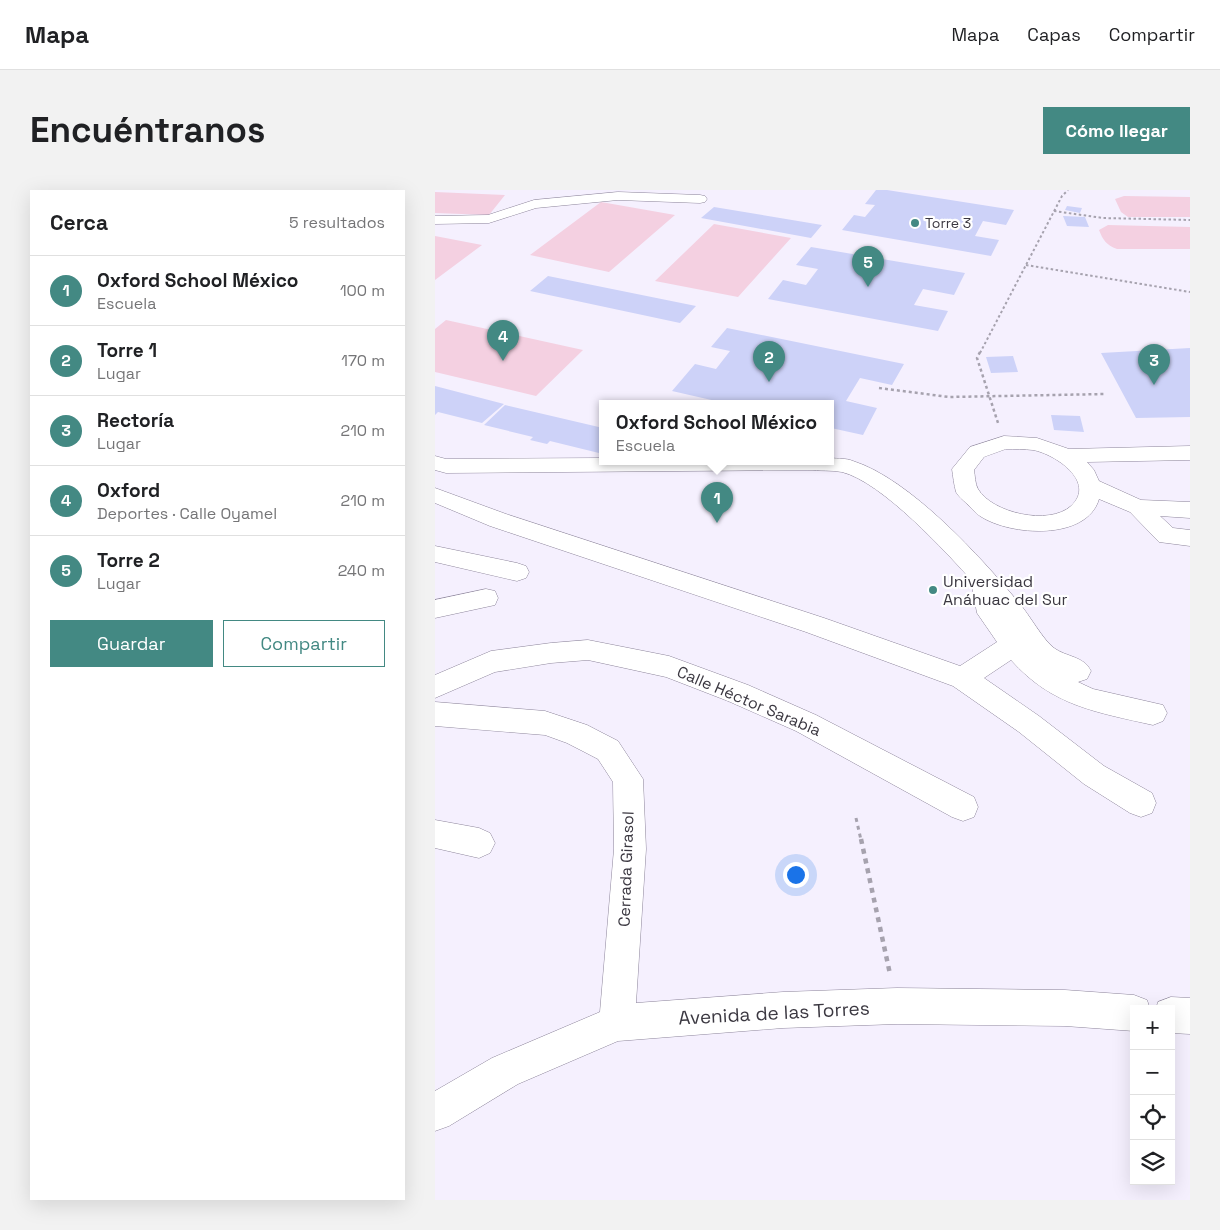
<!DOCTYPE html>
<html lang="es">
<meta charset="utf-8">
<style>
body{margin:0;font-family:"Space Grotesk",sans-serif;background:#f2f2f2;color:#202124}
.controls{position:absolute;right:15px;bottom:15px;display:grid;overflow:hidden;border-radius:0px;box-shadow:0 5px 20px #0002}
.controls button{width:45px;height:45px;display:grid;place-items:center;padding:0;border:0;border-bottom:1px solid #e0e0e0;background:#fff;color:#202124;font:25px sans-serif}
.you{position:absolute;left:360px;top:684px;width:18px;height:18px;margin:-12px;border:4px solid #fff;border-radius:50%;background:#1a73e8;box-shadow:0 0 0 8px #1a73e833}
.badge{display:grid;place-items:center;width:32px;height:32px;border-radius:50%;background:#438983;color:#fff;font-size:16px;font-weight:700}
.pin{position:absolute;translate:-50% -41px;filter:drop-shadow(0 1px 2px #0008)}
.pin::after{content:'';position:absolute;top:26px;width:18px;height:15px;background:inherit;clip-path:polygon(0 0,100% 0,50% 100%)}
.popup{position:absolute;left:164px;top:210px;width:235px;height:65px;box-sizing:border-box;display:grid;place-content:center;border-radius:0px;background:#fff;filter:drop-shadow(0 1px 4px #0005);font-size:16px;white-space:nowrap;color:#757577}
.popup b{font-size:19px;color:#202124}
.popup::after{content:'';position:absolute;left:50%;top:100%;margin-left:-10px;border:10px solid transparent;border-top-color:#fff}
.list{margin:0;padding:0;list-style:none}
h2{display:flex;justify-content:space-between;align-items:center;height:65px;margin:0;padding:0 20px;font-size:21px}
h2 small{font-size:16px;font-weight:400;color:#757577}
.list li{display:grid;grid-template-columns:32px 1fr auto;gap:15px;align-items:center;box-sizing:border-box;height:70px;padding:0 20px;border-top:1px solid #e0e0e0}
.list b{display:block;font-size:19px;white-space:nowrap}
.list p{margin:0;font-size:16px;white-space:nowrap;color:#757577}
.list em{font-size:16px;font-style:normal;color:#757577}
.actions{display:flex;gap:10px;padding:15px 20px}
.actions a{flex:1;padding:11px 0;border:1px solid #438983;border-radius:0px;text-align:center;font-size:18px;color:#438983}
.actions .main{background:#438983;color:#fff}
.icon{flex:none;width:28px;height:28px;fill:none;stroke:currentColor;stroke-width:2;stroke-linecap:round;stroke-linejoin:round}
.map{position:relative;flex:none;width:755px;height:1010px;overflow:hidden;border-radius:0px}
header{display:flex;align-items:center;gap:30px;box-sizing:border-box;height:70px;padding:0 25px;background:#fff;border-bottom:1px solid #e0e0e0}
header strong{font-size:24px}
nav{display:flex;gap:28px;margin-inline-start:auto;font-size:18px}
.intro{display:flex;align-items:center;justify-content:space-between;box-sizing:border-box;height:120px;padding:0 30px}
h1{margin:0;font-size:35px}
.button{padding:12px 22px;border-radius:0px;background:#438983;color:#fff;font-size:18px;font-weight:700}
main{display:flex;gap:30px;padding:0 30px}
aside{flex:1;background:#fff;border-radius:0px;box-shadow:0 5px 20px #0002}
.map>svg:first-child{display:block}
.green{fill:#f4d0e1}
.building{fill:#cdd2f8}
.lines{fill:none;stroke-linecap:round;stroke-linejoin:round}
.minor-casing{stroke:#8d859b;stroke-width:1}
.path-far3{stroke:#a6a2ae;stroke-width:2;stroke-dasharray:2.5 2.5;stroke-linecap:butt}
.path-far2{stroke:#a6a2ae;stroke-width:2.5;stroke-dasharray:3 3;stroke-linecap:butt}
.path-far1{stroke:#a6a2ae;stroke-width:3;stroke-dasharray:4 4;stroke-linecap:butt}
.path{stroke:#a6a2ae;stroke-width:4.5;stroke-dasharray:5 5;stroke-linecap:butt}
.minor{fill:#fff;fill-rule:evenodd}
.poi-dot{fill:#438983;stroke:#fff;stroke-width:2}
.labels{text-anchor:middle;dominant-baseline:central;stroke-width:4.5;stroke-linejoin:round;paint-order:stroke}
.far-poi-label{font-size:14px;fill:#3b3841;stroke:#fff;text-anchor:start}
.poi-label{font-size:16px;fill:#3b3841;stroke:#fff;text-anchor:start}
.street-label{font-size:16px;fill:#3b3841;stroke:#fff}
.near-street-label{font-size:19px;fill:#3b3841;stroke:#fff}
</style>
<header>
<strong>Mapa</strong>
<nav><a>Mapa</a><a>Capas</a><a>Compartir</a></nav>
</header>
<div class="intro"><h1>Encuéntranos</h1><a class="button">Cómo llegar</a></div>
<main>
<aside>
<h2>Cerca<small>5 resultados</small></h2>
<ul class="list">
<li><span class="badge">1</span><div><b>Oxford School México</b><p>Escuela</p></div><em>100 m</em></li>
<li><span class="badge">2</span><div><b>Torre 1</b><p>Lugar</p></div><em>170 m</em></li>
<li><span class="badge">3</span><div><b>Rectoría</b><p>Lugar</p></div><em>210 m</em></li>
<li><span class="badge">4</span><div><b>Oxford</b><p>Deportes · Calle Oyamel</p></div><em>210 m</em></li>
<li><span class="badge">5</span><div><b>Torre 2</b><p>Lugar</p></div><em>240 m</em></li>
</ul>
<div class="actions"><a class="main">Guardar</a><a>Compartir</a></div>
</aside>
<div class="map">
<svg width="755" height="1010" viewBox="0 0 755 1010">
<rect width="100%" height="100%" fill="#f5f0fe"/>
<path class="green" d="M 0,2 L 70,5 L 54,25 L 0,23 Z
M 689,6 L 755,7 L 755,27 L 693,27 L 686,22 L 680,9 Z
M 166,12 L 240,25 L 174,82 L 95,65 Z
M 279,34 L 356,48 L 303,107 L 220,91 Z
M 673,35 L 755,37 L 755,59 L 682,59 C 671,55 668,50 664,40 Z
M 0,46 L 47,55 L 0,90 Z
M 11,130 L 148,160 L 101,206 L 0,182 L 0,139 Z"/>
<path class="building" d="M 441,0 L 452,0 L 579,20 L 571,35 L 548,31 L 540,46 L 564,50 L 556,66 L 407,40 L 419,25 L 430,27 L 440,15 L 430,14 Z
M 632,16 L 647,18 L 645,23 L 630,20 Z
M 279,17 L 387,35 L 376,48 L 266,28 Z
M 628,26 L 650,27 L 654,37 L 632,36 Z
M 376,57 L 530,83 L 519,105 L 488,99 L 479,115 L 513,121 L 503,141 L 333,109 L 348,90 L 371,95 L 383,79 L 361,75 Z
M 113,86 L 261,116 L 245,133 L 95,101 Z
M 292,138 L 469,174 L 457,195 L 425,188 L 411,211 L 442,218 L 428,245 L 396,238 L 396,214 L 294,214 L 237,201 L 260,174 L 281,179 L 295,161 L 276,157 Z
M 755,158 L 755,227 L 701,228 L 666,163 Z
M 578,166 L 583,182 L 556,183 L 551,167 Z
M 0,196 L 69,214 L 47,233 L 3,222 L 0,225 Z
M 70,215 L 168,238 L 168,264 L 115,251 L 112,254 L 95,250 L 98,247 L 49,235 Z
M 616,225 L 645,226 L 649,242 L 619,240 Z"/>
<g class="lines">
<defs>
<path id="minor" d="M 183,2 L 265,5 L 270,6 L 272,9 L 270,12 L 265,13 L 183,10 L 101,18 L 54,33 L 0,34 L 0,26 L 53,25 L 99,10 Z
M 569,246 L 602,248 L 634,259 L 755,256 L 755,270 L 652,272 L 659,280 L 664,291 L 706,310 L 755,312 L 755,328 L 725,326 L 738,338 L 755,340 L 755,356 L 724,352 L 695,322 L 664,309 C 652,351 575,346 545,326 C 540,323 536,317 531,313 C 528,310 523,306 521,302 C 519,295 518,286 517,279 L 535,257 ZM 571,259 C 580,259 589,259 598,260 C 620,264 662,292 636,316 C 614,336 557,323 543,299 C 540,294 540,285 539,280 L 549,267 Z
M 0,266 L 11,269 L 168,268 L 168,272 L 396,272 L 396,268 C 403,269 411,268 418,271 C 475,289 546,367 584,413 C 594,424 608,450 619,458 C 631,467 649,466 656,481 L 652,489 L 643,492 L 658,499 L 728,515 L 732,523 L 728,531 L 718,535 C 661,522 617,516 576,470 L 549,488 L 604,526 L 669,576 L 717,603 L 721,613 L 717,623 L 706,627 L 695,623 L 649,594 L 584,542 L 518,496 L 371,442 L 55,336 L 0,313 L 0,298 L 71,324 L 389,428 L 525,476 L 562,452 L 542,423 L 537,396 L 539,393 C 511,362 447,292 407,282 C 397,280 384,281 373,280 L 11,283 L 0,280 Z
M 0,356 L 82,373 L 91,376 L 94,382 L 91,388 L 82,391 L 0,372 Z
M 51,399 L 60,401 L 63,408 L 60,415 L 0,428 L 0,410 Z
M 153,450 L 234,466 L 313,495 L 381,525 L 539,607 L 543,617 L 539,627 L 528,631 L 517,627 L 361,541 L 293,511 L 231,487 L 153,470 L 116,473 L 60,482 L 0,508 L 0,485 L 56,461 L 116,453 Z
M 0,512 L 110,521 L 152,535 L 183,551 L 208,589 L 211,659 L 201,813 L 348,802 L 462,798 L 630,800 L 699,805 L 712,810 L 715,819 L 699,819 L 699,841 L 630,836 L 462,834 L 348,838 L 183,851 L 83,894 L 14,936 L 0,941 L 0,901 L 57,868 L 165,822 L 179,659 L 178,592 L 163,569 L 132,553 L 110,545 L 0,536 Z
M 0,630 L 44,638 L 55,643 L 60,653 L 55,663 L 44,668 L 0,658 Z
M 736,807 L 755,808 L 755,844 L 736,843 L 736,819 L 721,819 L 723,812 Z"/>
</defs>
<use href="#minor" class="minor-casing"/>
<path class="path-far3" d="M 619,21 L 668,28 L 755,30
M 591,75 L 755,102
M 545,163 L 627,6 L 633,0"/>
<path class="path-far2" d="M 545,162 L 542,168 L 563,233
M 444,198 L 514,207 L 670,204"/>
<path class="path-far1" d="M 421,628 L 426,650"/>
<path class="path" d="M 426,649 L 455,784"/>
<use href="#minor" class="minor"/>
</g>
<g class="poi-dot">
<circle cx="480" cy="33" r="5"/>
<circle cx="498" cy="400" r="5"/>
</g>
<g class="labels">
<g class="far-poi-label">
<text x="490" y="33">Torre 3</text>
</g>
<g class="poi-label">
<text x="508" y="391">Universidad<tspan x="508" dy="18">Anáhuac del Sur</tspan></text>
</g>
<g class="street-label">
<text transform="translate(314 511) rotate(23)">Calle Héctor Sarabia</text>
<text transform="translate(191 679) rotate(-88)">Cerrada Girasol</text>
</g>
<g class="near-street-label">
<text transform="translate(339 823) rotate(-3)">Avenida de las Torres</text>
</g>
</g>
</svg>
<div class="controls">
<button>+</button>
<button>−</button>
<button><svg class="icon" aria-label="locate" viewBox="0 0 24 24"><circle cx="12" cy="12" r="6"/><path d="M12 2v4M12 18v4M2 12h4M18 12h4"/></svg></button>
<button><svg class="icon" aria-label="layers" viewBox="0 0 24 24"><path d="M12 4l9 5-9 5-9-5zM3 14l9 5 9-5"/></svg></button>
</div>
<div class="you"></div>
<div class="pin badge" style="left:282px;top:333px">1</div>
<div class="popup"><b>Oxford School México</b>Escuela</div>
<div class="pin badge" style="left:334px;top:192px">2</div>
<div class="pin badge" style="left:719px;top:195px">3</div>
<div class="pin badge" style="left:68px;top:171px">4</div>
<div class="pin badge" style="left:433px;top:97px">5</div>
</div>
</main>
